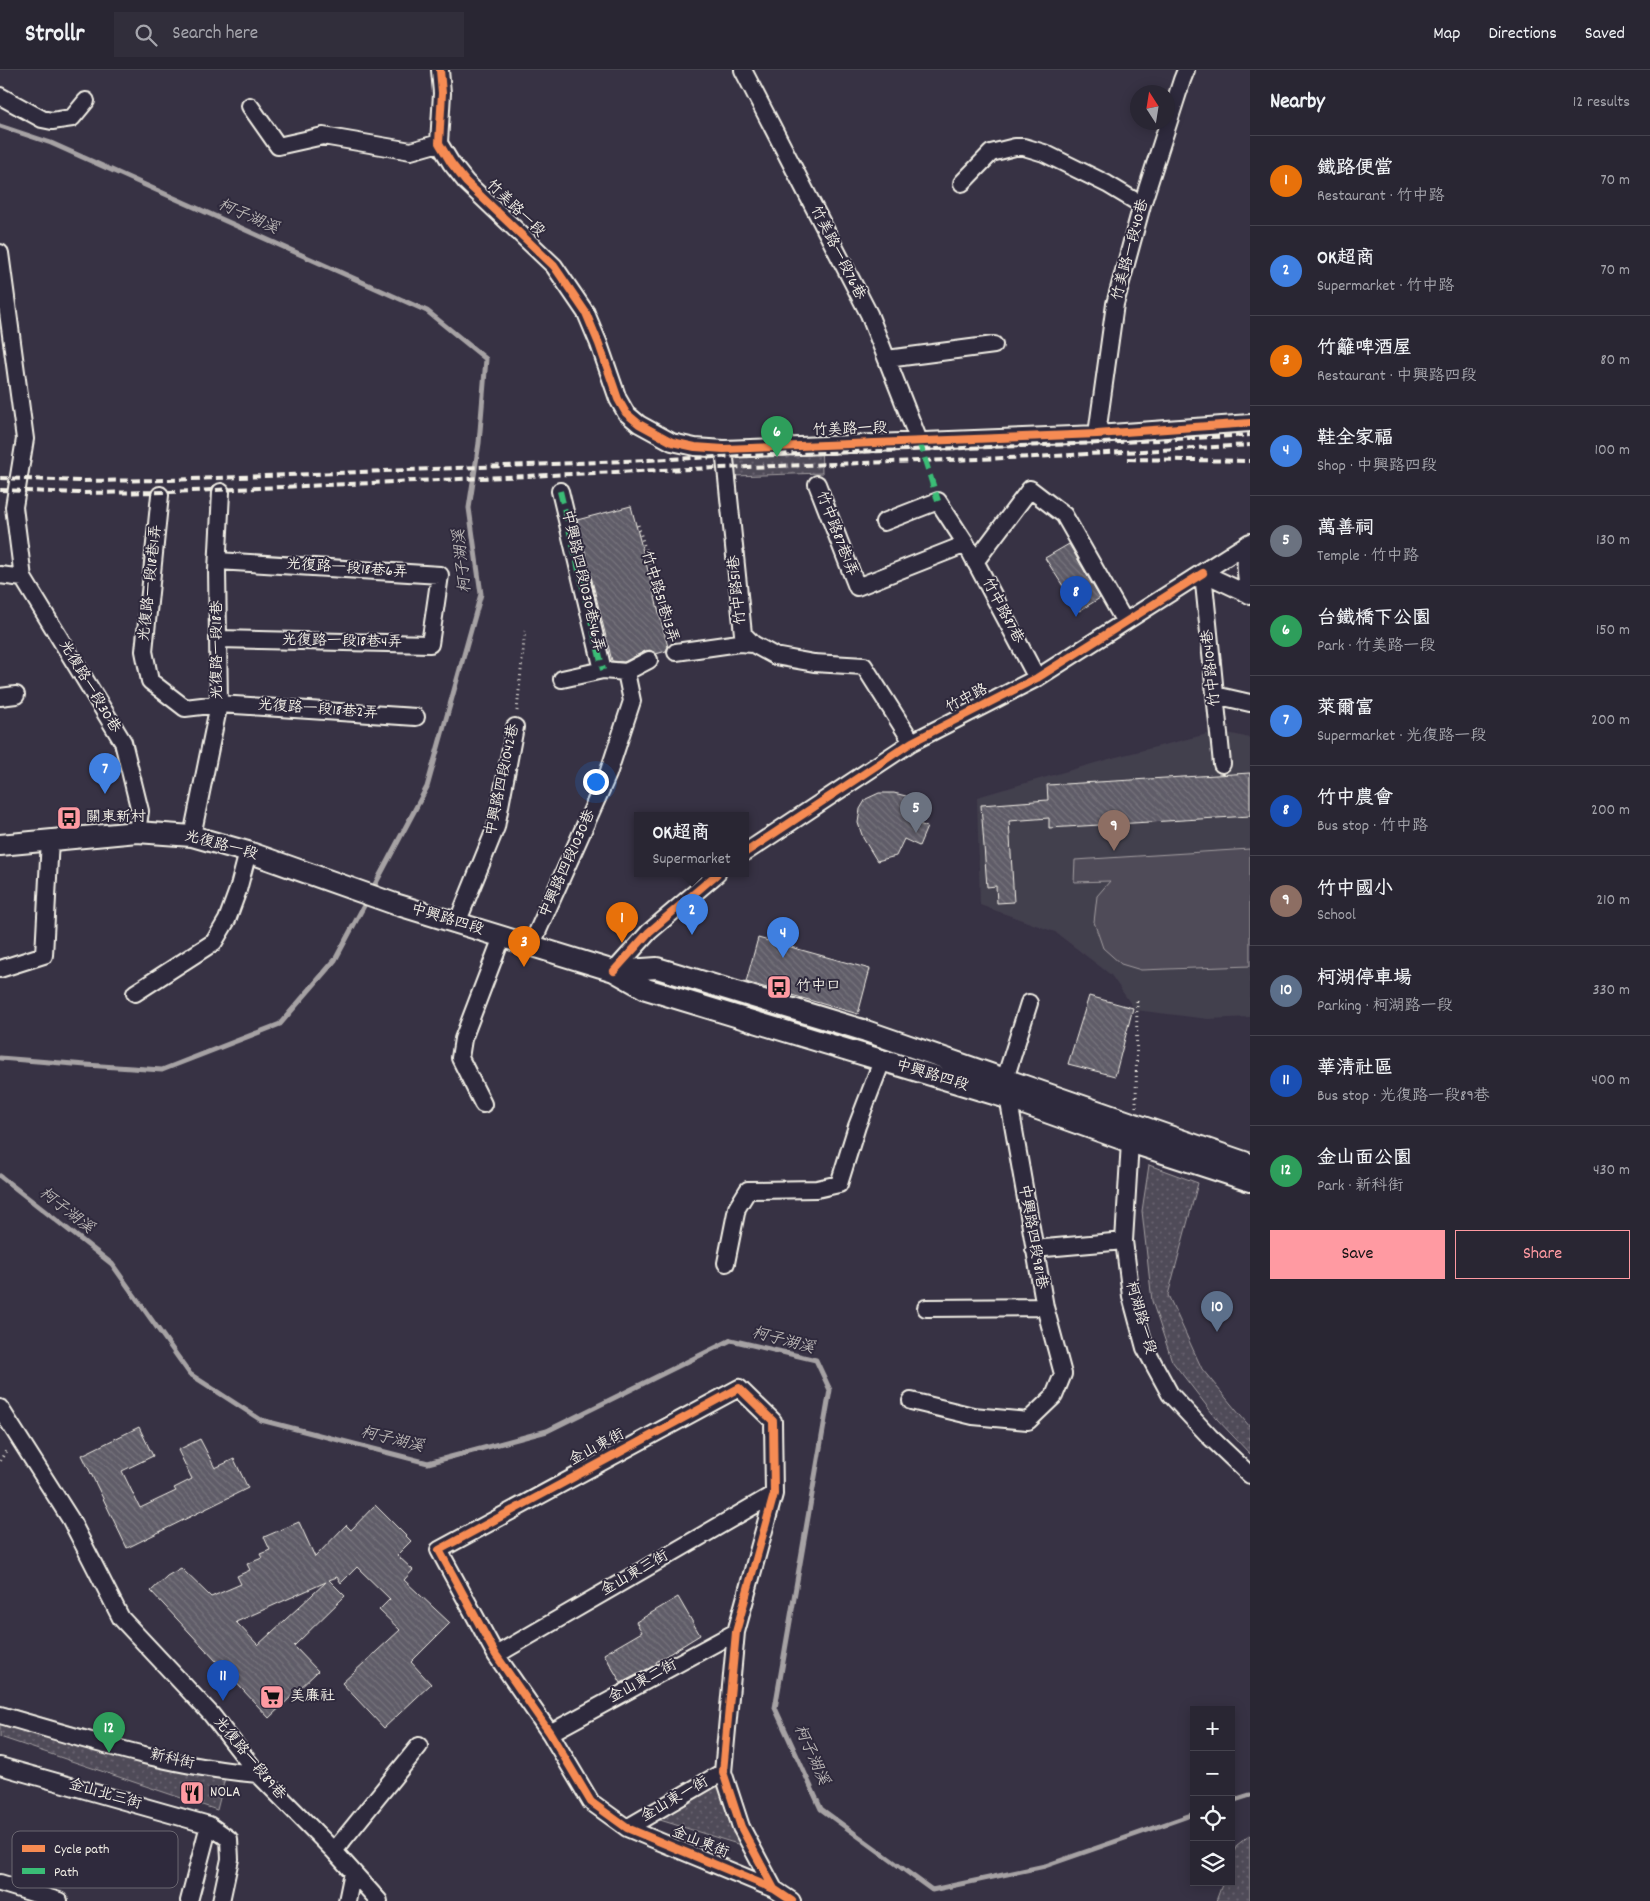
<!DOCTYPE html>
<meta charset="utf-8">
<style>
body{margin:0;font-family:Dekko,"LXGW WenKai TC",sans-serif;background:#312e3b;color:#f1f3f6}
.controls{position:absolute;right:15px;bottom:15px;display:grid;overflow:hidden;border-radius:0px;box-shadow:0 2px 12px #0003}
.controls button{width:45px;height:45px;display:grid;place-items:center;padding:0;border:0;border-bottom:1px solid #45434e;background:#292633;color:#f1f3f6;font:25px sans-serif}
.compass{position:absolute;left:1130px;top:15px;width:45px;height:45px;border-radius:50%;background:#292633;box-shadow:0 2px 12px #0003;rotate:348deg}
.you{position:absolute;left:595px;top:711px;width:18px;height:18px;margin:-12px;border:4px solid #fff;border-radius:50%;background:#1a73e8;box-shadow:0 0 0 8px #1a73e833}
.badge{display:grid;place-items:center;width:32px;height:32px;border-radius:50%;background:#ff9aa2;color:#fff;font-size:16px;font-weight:700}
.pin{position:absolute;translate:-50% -41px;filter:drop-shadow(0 1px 2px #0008)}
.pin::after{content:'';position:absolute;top:26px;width:18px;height:15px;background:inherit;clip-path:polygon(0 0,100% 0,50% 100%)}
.popup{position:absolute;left:634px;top:742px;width:115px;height:65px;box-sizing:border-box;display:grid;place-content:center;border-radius:0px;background:#292633;filter:drop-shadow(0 1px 4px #0005);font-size:16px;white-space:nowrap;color:#a5a5ac}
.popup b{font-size:19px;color:#f1f3f6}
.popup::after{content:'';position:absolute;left:50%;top:100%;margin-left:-10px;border:10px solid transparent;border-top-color:#292633}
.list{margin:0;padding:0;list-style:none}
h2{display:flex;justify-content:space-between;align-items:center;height:65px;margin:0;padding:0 20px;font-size:21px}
h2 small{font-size:16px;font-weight:400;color:#a5a5ac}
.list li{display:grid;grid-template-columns:32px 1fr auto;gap:15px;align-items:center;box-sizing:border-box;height:90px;padding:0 20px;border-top:1px solid #45434e}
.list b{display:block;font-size:19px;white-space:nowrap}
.list p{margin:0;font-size:16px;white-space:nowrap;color:#a5a5ac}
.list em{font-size:16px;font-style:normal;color:#a5a5ac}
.actions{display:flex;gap:10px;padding:15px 20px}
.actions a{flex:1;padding:11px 0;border:1px solid #ff9aa2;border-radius:0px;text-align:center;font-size:18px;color:#ff9aa2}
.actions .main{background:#ff9aa2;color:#111}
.icon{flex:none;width:28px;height:28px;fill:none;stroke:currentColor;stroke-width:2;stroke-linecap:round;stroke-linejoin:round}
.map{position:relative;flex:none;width:1250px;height:1831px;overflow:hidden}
header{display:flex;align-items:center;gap:30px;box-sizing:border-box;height:70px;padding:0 25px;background:#292633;border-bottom:1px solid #45434e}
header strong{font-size:24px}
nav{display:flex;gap:28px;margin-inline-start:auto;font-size:18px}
.search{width:350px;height:45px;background:#312e3b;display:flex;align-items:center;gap:12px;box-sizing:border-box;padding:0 18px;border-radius:0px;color:#a5a5ac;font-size:19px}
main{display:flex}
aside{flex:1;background:#292633}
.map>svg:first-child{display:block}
.built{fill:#433f4e}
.green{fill:#504b59;stroke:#a29ea0}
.park{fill:url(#park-dots);stroke:#a29ea0}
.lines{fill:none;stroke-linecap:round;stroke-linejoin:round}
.stream{stroke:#a6a2a4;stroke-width:5}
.building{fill:url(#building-back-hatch);stroke:#f4f1e8;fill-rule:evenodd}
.minor-casing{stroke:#f4f1e8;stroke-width:20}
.major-casing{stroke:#f4f1e8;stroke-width:24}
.path{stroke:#f4f1e8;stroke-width:3;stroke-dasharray:1 4;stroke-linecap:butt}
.minor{stroke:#2f2a3d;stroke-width:16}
.major{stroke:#2f2a3d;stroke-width:20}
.rail{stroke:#f4f1e8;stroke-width:4;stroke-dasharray:8 4;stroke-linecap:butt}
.quiet{stroke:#3abd76;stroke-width:6;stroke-dasharray:12 6;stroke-linecap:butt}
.cycleway-casing{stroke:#2f2a3d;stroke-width:11}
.cycleway{stroke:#f68b52;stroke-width:8}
.labels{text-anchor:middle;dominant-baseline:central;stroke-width:4;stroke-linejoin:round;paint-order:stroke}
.street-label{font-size:15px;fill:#f4f1e8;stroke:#2f2a3d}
.poi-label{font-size:15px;fill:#f4f1e8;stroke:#2f2a3d;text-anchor:start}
.water-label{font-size:16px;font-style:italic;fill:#bab6b5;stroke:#2f2a3d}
.key{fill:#2f2a3d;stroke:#6a6670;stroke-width:1}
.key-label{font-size:14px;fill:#f4f1e8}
</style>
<header>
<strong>Strollr</strong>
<div class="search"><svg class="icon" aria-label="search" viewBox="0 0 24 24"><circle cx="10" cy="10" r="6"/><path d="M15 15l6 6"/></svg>Search here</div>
<nav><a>Map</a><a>Directions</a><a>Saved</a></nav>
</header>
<main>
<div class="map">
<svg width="1250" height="1831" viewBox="0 0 1250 1831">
<defs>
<pattern id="park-dots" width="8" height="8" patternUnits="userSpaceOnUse" patternTransform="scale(1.25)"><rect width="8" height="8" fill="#504b59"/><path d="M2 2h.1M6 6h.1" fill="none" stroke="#6a6571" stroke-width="1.8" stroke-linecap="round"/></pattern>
<pattern id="building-back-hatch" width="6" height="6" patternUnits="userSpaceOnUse" patternTransform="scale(1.25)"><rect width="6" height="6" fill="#5f5c67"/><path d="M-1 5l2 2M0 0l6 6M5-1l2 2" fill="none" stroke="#77747d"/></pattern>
</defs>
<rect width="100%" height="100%" fill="#373244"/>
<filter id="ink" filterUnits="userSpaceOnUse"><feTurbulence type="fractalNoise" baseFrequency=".02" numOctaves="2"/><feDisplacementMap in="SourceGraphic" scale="10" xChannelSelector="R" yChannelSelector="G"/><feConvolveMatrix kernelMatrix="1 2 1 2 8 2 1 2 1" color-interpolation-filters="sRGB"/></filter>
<g filter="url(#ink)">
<path class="built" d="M 1219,661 L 1250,668 L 1250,947 L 1208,949 L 1135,940 L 1111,905 L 1055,862 L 980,835 L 977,727 L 1116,687 Z"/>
<path class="green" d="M 1250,779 L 1250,896 L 1141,900 L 1121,894 L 1103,878 L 1094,852 L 1097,826 L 1110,811 L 1074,812 L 1075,790 Z"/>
<path class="park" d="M 821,368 L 822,403 L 733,406 L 732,371 Z
M 1149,1095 L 1198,1113 L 1168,1225 L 1202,1299 L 1250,1357 L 1250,1384 L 1216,1348 L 1172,1291 L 1152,1231 L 1142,1141 Z
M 0,1635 L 227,1700 L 217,1740 L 0,1667 Z
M 720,1710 L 744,1776 L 660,1750 Z
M 1250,1765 L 1250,1831 L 1216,1831 L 1223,1812 L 1231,1812 L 1231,1789 L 1237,1775 Z"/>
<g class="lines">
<path class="stream" d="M 0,56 L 51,73 L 427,241 L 486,289 L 479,373 L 469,438 L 481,524 L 427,717 L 371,822
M 0,988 L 86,995 L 162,1000 L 280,954 L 335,890 L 367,830
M 0,1106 L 112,1194 L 190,1304 L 261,1350 L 428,1393 L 547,1361 L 731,1270 L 816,1290 L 830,1320 L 775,1638 L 821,1739 L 932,1820 L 1045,1796 L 1194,1744
M 1231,1731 L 1250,1725"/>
</g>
<path class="building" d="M 631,436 L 668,577 L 666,581 L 656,584 L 650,580 L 645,581 L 624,592 L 612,591 L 577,450 Z
M 1069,474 L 1100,528 L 1079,541 L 1045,488 Z
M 1250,703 L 1250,746 L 1049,758 L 1049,748 L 1009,751 L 1014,832 L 997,833 L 996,816 L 987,817 L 981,735 L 1048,730 L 1047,715 Z
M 879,723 L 894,723 L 906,726 L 921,735 L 912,751 L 927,757 L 919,776 L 904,769 L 896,786 L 877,791 L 863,768 L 858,753 L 860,739 L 866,729 Z
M 758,868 L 870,899 L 858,944 L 746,912 Z
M 1089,926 L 1133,938 L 1115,1006 L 1068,994 Z
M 139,1357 L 153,1386 L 122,1401 L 140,1438 L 176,1421 L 174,1418 L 192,1409 L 178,1380 L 200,1369 L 215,1398 L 234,1389 L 248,1418 L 127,1478 L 82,1385 Z
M 375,1435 L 411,1471 L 397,1485 L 413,1500 L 404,1510 L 450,1553 L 411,1592 L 431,1614 L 384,1658 L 342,1613 L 400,1560 L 379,1540 L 390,1529 L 357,1497 L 341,1513 L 337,1507 L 329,1510 L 345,1526 L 294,1576 L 318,1601 L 269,1648 L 151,1521 L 167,1506 L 181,1498 L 211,1527 L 241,1514 L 237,1506 L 250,1500 L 247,1494 L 262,1488 L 260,1484 L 270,1480 L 264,1467 L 299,1452 L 315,1487 L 346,1455 L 351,1460 ZM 326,1512 L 258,1575 L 236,1552 Z
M 678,1527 L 700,1565 L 656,1592 L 657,1594 L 621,1613 L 604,1584 L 642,1562 L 636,1552 Z"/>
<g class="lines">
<defs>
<path id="minor" d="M 440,0 L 442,23 L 439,73 L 451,93 L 466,112 L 554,196 L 586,243 L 599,274 L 618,329 L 626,343 L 639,354 L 672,372 L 695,377 L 724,379 L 1097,364 L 1250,353
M 743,0 L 869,244 L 919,371
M 0,26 L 42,49 L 52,51 L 72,48 L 86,31
M 250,36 L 278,76 L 323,66 L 411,81 L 439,73
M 962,113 L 991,83 L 1015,77 L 1024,77 L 1044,83 L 1107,114 L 1142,135
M 0,183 L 25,369 L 14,437 L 23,508 L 123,672 L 140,741 L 137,762
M 887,289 L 994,275
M 1097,364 L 1115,234 L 1142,135 L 1182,10 L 1186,0
M 724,379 L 743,564 L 753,574 L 775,586 L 814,593 L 864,596 L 912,672
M 817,414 L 857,517 L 966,474
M 560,421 L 603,600
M 160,425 L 144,581 L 150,611 L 185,638 L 219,634 L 416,647
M 884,452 L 938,431 L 966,474 L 1037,608
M 218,491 L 440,505 L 430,574 L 219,569
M 975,492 L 1030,419 L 1064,445 L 1125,552
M 1203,503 L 1222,694
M 1203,503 L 1250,525
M 0,505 L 23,508
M 1249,525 C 1247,508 1242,491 1250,474
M 676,582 L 739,573 L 753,574
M 626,602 L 649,590
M 1215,625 L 1250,633
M 0,627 L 16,625
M 192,766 L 219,634 L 217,500 L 221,422
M 746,782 L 912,672 L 1037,608 L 1250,472
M 457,853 L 496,757 L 515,657
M 531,876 L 608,704 L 632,631 L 626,602 L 603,600 L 562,609
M 0,899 L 44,885 L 50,769
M 614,901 L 649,862 L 717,804
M 135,923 L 214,872 L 227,850 L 238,820 L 248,782
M 483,1034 L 460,988 L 463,969 L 502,867
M 1133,1062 L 1130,1072 L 1124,1171 L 1131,1226 L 1145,1278 L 1170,1324 L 1210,1367 L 1250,1405
M 1034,1179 L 1124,1171
M 726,1193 L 737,1138 L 748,1120 L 817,1119 L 839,1114 L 857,1056 L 882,991
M 926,1238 L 1045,1237
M 911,1331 L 973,1346 L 1028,1351 L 1054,1326 L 1063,1304 L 1045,1237 L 1005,1009 L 1029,933
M 0,1338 L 71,1450 L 121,1548 L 211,1644 L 258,1704 L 334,1781 L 379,1831
M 496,1585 L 774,1424
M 0,1645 C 84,1669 170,1697 258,1704
M 550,1663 L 736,1562
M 0,1696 L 209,1755 L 229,1769 L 230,1789 L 221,1831
M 627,1758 L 723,1702
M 334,1781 L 419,1676
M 0,1813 L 59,1831
M 774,1819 L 627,1758 L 591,1732 L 550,1663 L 496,1585 L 439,1480 L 739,1318 L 773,1351 L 774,1424 L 736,1562 L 723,1702 L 741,1757 L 774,1819 L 792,1831
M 189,1831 L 209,1755
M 347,1831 L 353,1802"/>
<path id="major" d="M 0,775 L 137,762 L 192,766 L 248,782 L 395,834 L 614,901 L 646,919 L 1007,1028 L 1130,1072 L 1250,1111
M 614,901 L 657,898 L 866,961 L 1250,1094"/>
</defs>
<use href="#minor" class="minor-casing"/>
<use href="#major" class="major-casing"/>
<path class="path" d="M 638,455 L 671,567
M 517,641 L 525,561
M 1136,1037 L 1137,927
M 0,1391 L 7,1379"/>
<use href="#minor" class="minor"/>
<use href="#major" class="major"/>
<path class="rail" d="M 1128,389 L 1250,391
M 0,408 L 80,411 L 169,410 L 742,386 L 1102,373 L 1250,365
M 0,420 L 79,423 L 170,422 L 661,400 L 1035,387 L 1250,375"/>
<path class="quiet" d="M 919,371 L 938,431
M 560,421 L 603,600"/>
<defs>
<path id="cycleway" d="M 440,0 L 442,23 L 439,73 L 451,93 L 466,112 L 554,196 L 586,243 L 599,274 L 618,329 L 626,343 L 639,354 L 672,372 L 695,377 L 724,379 L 1097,364 L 1250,353
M 746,782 L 912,672 L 1037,608 L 1203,503
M 614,901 L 649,862 L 717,804
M 774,1819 L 627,1758 L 591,1732 L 550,1663 L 496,1585 L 439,1480 L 739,1318 L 773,1351 L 774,1424 L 736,1562 L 723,1702 L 741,1757 L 774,1819 L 792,1831"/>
</defs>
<use href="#cycleway" class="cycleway-casing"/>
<use href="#cycleway" class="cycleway"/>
</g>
</g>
<defs>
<symbol id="bus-square" viewBox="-11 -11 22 22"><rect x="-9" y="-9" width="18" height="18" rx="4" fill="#ff9aa2" stroke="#2f2a3d"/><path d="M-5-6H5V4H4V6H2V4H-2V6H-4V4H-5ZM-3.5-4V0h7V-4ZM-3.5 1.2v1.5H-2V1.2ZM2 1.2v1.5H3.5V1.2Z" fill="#111"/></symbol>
<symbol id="supermarket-square" viewBox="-11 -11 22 22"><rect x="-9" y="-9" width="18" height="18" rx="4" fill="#ff9aa2" stroke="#2f2a3d"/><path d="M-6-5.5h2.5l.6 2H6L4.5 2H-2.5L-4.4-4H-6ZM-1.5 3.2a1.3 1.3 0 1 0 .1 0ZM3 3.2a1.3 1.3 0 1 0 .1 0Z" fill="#111"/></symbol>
<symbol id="restaurant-square" viewBox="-11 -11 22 22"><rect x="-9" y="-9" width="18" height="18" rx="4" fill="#ff9aa2" stroke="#2f2a3d"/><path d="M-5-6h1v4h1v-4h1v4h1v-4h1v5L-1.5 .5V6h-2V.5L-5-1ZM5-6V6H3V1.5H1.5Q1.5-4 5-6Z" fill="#111"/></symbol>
</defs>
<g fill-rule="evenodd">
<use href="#bus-square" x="55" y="734" width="28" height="28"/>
<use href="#bus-square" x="765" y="903" width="28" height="28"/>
<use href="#supermarket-square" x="258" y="1613" width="28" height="28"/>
<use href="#restaurant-square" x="178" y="1709" width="28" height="28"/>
</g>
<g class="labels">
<g class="street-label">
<text transform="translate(515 139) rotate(44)">竹美路一段</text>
<text transform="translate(1131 180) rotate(-75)">竹美路一段40巷</text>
<text transform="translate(837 183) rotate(63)">竹美路一段76巷</text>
<text transform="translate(850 360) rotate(-2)">竹美路一段</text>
<text transform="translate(836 464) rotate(69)">竹中路87巷1弄</text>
<text transform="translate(347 499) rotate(4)">光復路一段18巷6弄</text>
<text transform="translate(582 511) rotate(77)">中興路四段1030巷46弄</text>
<text transform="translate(151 513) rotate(-84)">光復路一段18巷1弄</text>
<text transform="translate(738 520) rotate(-96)">竹中路51巷</text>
<text transform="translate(659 527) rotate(73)">竹中路51巷13弄</text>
<text transform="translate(1002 541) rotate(62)">竹中路87巷</text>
<text transform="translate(342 572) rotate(1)">光復路一段18巷4弄</text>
<text transform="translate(218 580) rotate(-90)">光復路一段18巷</text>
<text transform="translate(1212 598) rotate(-96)">竹中路104巷</text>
<text transform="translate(89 617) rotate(59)">光復路一段30巷</text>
<text transform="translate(967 629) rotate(-27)">竹中路</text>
<text transform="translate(318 640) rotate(4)">光復路一段18巷2弄</text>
<text transform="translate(503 710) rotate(-78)">中興路四段1042巷</text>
<text transform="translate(221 776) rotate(15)">光復路一段</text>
<text transform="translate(568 794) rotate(-66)">中興路四段1030巷</text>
<text transform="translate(447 850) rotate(17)">中興路四段</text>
<text transform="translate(932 1006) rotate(17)">中興路四段</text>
<text transform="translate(1032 1167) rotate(80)">中興路四段981巷</text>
<text transform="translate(1140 1248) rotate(74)">柯湖路一段</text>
<text transform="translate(597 1378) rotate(-28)">金山東街</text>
<text transform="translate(635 1504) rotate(-30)">金山東三街</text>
<text transform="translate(643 1612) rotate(-28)">金山東二街</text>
<text transform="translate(249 1689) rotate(50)">光復路一段89巷</text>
<text transform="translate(172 1690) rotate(13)">新科街</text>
<text transform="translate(105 1725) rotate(16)">金山北三街</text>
<text transform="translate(675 1730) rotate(-30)">金山東一街</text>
<text transform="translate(700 1773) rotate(22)">金山東街</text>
</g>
<g class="poi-label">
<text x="86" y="748">關東新村</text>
<text x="796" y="917">竹中口</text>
<text x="290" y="1627">美廉社</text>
<text x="210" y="1723">NOLA</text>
</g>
<g class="water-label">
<text transform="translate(248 147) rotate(24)">柯子湖溪</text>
<text transform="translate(463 491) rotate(-96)">柯子湖溪</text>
<text transform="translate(66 1141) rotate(38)">柯子湖溪</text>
<text transform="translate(783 1271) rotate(15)">柯子湖溪</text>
<text transform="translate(392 1370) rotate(14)">柯子湖溪</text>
<text transform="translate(811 1685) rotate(66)">柯子湖溪</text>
</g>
</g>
<rect x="12" y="1761" width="166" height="57" rx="8" class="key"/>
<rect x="22" y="1775" width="23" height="7" fill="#f68b52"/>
<rect x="22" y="1798" width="23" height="6" fill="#3abd76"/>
<g class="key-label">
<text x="54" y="1783">Cycle path</text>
<text x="54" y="1806">Path</text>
</g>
</svg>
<div class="controls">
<button>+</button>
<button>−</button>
<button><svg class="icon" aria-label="locate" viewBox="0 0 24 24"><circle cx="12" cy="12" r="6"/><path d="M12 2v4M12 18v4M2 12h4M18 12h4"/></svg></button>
<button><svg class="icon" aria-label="layers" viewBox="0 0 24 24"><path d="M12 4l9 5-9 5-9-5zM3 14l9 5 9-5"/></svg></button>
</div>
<svg class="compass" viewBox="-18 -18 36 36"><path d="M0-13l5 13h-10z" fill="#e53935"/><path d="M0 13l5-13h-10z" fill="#a5a5ac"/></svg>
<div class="you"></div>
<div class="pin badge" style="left:622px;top:873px;background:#e8710a">1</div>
<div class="pin badge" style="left:692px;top:865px;background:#3f7fe0">2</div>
<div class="popup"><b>OK超商</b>Supermarket</div>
<div class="pin badge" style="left:524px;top:897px;background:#e8710a">3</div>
<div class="pin badge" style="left:783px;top:888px;background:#3f7fe0">4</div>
<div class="pin badge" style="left:916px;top:763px;background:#6b7280">5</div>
<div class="pin badge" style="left:777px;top:387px;background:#2e9e5b">6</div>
<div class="pin badge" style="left:105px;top:724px;background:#3f7fe0">7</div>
<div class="pin badge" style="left:1076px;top:547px;background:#1a4fb4">8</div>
<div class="pin badge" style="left:1114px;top:781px;background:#8d6e63">9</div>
<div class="pin badge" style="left:1217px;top:1262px;background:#5c6f8a">10</div>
<div class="pin badge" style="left:223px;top:1631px;background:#1a4fb4">11</div>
<div class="pin badge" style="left:109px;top:1683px;background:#2e9e5b">12</div>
</div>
<aside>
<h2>Nearby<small>12 results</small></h2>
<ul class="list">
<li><span class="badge" style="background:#e8710a">1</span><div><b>鐵路便當</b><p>Restaurant · 竹中路</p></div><em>70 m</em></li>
<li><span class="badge" style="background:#3f7fe0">2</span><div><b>OK超商</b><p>Supermarket · 竹中路</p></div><em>70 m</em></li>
<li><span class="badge" style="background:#e8710a">3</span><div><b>竹籬啤酒屋</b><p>Restaurant · 中興路四段</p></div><em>80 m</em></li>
<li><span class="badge" style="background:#3f7fe0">4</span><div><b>鞋全家福</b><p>Shop · 中興路四段</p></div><em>100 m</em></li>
<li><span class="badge" style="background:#6b7280">5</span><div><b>萬善祠</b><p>Temple · 竹中路</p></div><em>130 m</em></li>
<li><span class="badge" style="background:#2e9e5b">6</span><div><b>台鐵橋下公園</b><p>Park · 竹美路一段</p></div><em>150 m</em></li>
<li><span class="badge" style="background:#3f7fe0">7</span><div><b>萊爾富</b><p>Supermarket · 光復路一段</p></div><em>200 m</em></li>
<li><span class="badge" style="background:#1a4fb4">8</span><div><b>竹中農會</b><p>Bus stop · 竹中路</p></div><em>200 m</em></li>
<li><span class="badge" style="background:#8d6e63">9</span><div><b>竹中國小</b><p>School</p></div><em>210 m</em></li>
<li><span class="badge" style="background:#5c6f8a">10</span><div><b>柯湖停車場</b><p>Parking · 柯湖路一段</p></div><em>330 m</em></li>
<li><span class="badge" style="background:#1a4fb4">11</span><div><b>華清社區</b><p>Bus stop · 光復路一段89巷</p></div><em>400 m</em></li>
<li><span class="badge" style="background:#2e9e5b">12</span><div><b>金山面公園</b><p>Park · 新科街</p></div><em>430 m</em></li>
</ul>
<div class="actions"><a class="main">Save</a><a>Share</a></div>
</aside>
</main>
